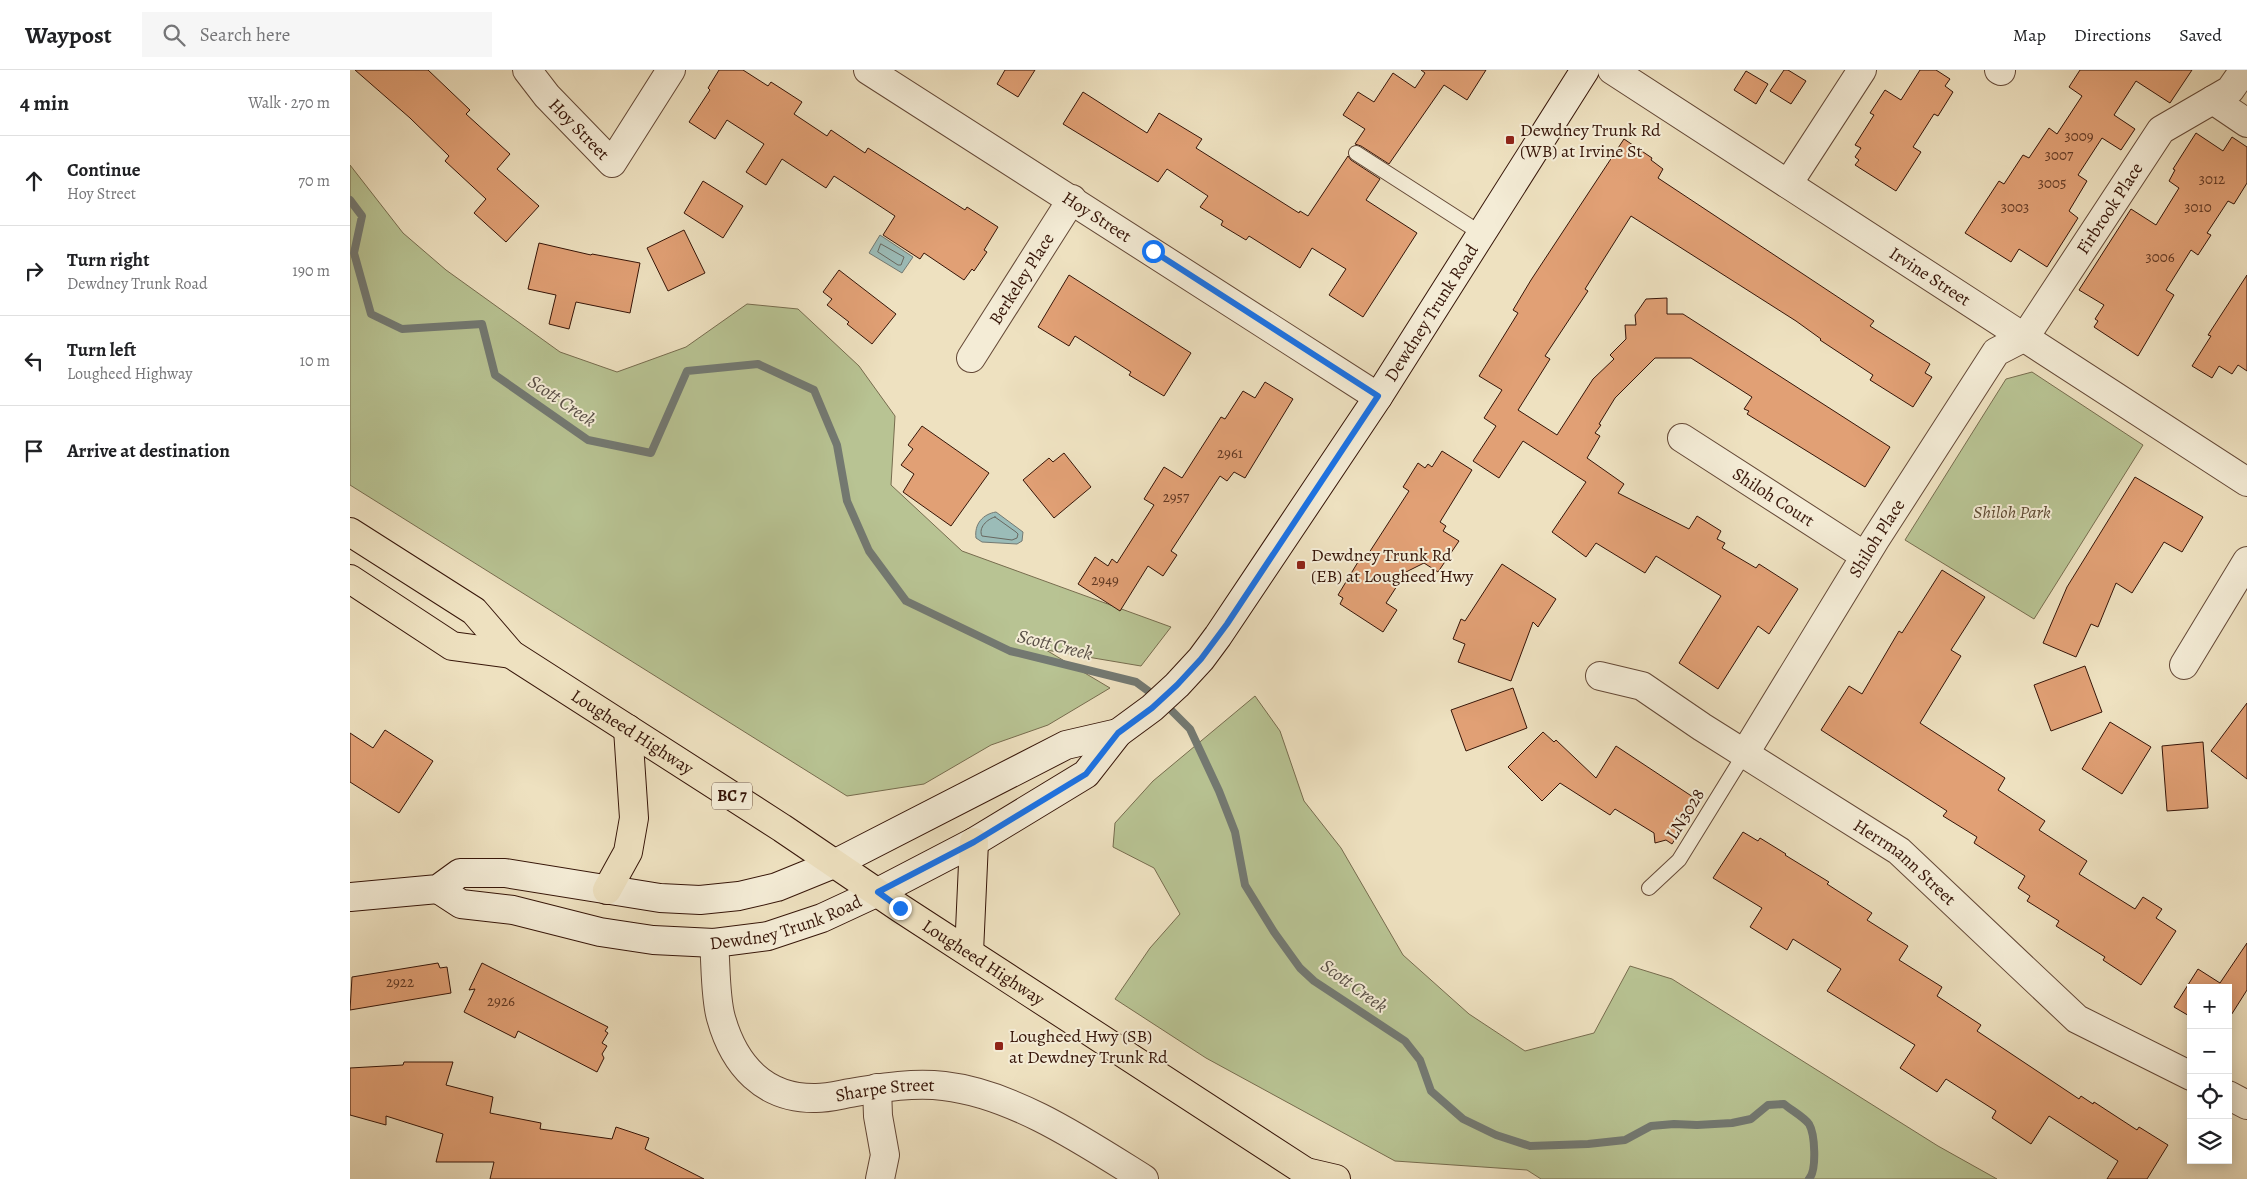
<!DOCTYPE html>
<meta charset="utf-8">
<style>
body{margin:0;font-family:Alegreya,serif;background:#f6f6f6;color:#202124}
.controls{position:absolute;right:15px;bottom:15px;display:grid;overflow:hidden;border-radius:0px;box-shadow:0 2px 12px #0003}
.controls button{width:45px;height:45px;display:grid;place-items:center;padding:0;border:0;border-bottom:1px solid #e0e0e0;background:#fff;color:#202124;font:25px sans-serif}
.stop{position:absolute;width:15px;height:15px;margin:-11px;border:4px solid #1a73e8;border-radius:50%;background:#fff}
.stop.end{background:#1a73e8;border-color:#fff;box-shadow:0 1px 5px #0008}
.list{margin:0;padding:0;list-style:none}
h2{display:flex;justify-content:space-between;align-items:center;height:65px;margin:0;padding:0 20px;font-size:21px}
h2 small{font-size:16px;font-weight:400;color:#757577}
.list li{display:grid;grid-template-columns:32px 1fr auto;gap:15px;align-items:center;box-sizing:border-box;height:90px;padding:0 20px;border-top:1px solid #e0e0e0}
.list b{display:block;font-size:19px;white-space:nowrap}
.list p{margin:0;font-size:16px;white-space:nowrap;color:#757577}
.list em{font-size:16px;font-style:normal;color:#757577}
.icon{flex:none;width:28px;height:28px;fill:none;stroke:currentColor;stroke-width:2;stroke-linecap:round;stroke-linejoin:round}
.map{position:relative;flex:none;width:1897px;height:1109px;overflow:hidden}
header{display:flex;align-items:center;gap:30px;box-sizing:border-box;height:70px;padding:0 25px;background:#fff;border-bottom:1px solid #e0e0e0}
header strong{font-size:24px}
nav{display:flex;gap:28px;margin-inline-start:auto;font-size:18px}
.search{width:350px;height:45px;background:#f6f6f6;display:flex;align-items:center;gap:12px;box-sizing:border-box;padding:0 18px;border-radius:0px;color:#757577;font-size:19px}
main{display:flex}
aside{flex:1;background:#fff}
.map>svg:first-child{display:block}
.green{fill:#b8c393;stroke:#776c4e}
.water{fill:#9bbcb8;stroke:#737972}
.lines{fill:none;stroke-linecap:round;stroke-linejoin:round}
.shore{stroke:#686860;stroke-width:1}
.stream{stroke:#737972;stroke-width:8}
.building{fill:#e1a075;stroke:#361508}
.lane-casing{stroke:#644836;stroke-width:16}
.street-casing{stroke:#644836;stroke-width:30}
.secondary-casing{stroke:#361508;stroke-width:30}
.primary-casing{stroke:#361508;stroke-width:30}
.lane{stroke:#f4ecd6;stroke-width:14}
.street{stroke:#f4ecd6;stroke-width:28}
.secondary{stroke:#f4ecd6;stroke-width:28}
.primary{stroke:#eee1c0;stroke-width:28}
.route{stroke:#1a73e8;stroke-width:6}
.poi-dot{fill:#8f2418;stroke:#f4ecd6;stroke-width:2}
.labels{text-anchor:middle;dominant-baseline:central;stroke-width:4;stroke-linejoin:round;paint-order:stroke}
.number-label{font-size:15px;fill:#613823}
.shield{fill:#f4ecd6;stroke:#6f5646;stroke-width:1}
.shield-label{font-size:16px;font-weight:bold;fill:#361508}
.street-label{font-size:18px;fill:#361508;stroke:#f4ecd6}
.poi-label{font-size:18px;fill:#361508;stroke:#f4ecd6;text-anchor:start}
.park-label{font-size:18px;font-style:italic;fill:#5d4932;stroke:#f4ecd6}
.water-label{font-size:19px;font-style:italic;fill:#594f46;stroke:#f4ecd6}
</style>
<header>
<strong>Waypost</strong>
<div class="search"><svg class="icon" aria-label="search" viewBox="0 0 24 24"><circle cx="10" cy="10" r="6"/><path d="M15 15l6 6"/></svg>Search here</div>
<nav><a>Map</a><a>Directions</a><a>Saved</a></nav>
</header>
<main>
<aside>
<h2>4 min<small>Walk · 270 m</small></h2>
<ul class="list">
<li><svg class="icon" aria-label="ahead" viewBox="0 0 24 24"><path d="M12 20V5M6 11l6-6 6 6"/></svg><div><b>Continue</b><p>Hoy Street</p></div><em>70 m</em></li>
<li><svg class="icon" aria-label="right" viewBox="0 0 24 24"><path d="M7 20v-9h11M14 6l5 5-5 5"/></svg><div><b>Turn right</b><p>Dewdney Trunk Road</p></div><em>190 m</em></li>
<li><svg class="icon" aria-label="left" viewBox="0 0 24 24"><path d="M17 20v-9H6M10 6l-5 5 5 5"/></svg><div><b>Turn left</b><p>Lougheed Highway</p></div><em>10 m</em></li>
<li><svg class="icon" aria-label="arrive" viewBox="0 0 24 24"><path d="M6 21V4h12l-3 4 3 4H6"/></svg><div><b>Arrive at destination</b></div></li>
</ul>
</aside>
<div class="map">
<svg width="1897" height="1109" viewBox="0 0 1897 1109">
<rect width="100%" height="100%" fill="#eee1c0"/>
<filter id="stains"><feTurbulence type="fractalNoise" baseFrequency=".004" numOctaves="4"/><feColorMatrix values="0 0 0 0 .2 0 0 0 0 .09 0 0 0 0 .02 0 0 0 .5 -.17"/></filter>
<radialGradient id="worn" r=".72"><stop offset=".6" stop-color="#630" stop-opacity="0"/><stop offset="1" stop-color="#630" stop-opacity=".3"/></radialGradient>
<path class="green" d="M 0,95 L 53,163 L 96,200 L 210,282 L 267,302 L 336,277 L 397,234 L 448,239 L 509,296 L 545,346 L 541,415 L 612,481 L 821,557 L 791,596 L 696,580 L 760,618 L 698,655 L 641,675 L 574,714 L 497,726 L 0,415 Z
M 1682,302 L 1793,375 L 1684,549 L 1555,470 L 1656,309 Z
M 905,626 L 930,661 L 954,731 L 991,778 L 1053,885 L 1119,944 L 1175,981 L 1244,963 L 1280,896 L 1322,909 L 1588,1076 L 1647,1109 L 1191,1109 L 1177,1100 L 1045,1091 L 856,988 L 765,929 L 800,878 L 830,844 L 804,798 L 763,777 L 765,753 L 803,711 Z"/>
<path class="water" d="M 530,165 L 563,187 L 552,203 L 519,183 Z
M 646,442 L 673,462 L 672,471 L 667,474 L 632,472 L 626,468 C 624,454 633,444 646,442 Z"/>
<g class="lines">
<path class="shore" d="M 531,174 L 554,187 L 551,195 L 548,195 L 528,182 Z
M 645,447 L 666,462 L 668,464 L 667,468 L 662,470 L 632,466 C 628,458 637,449 645,447 Z"/>
<path class="stream" d="M 0,130 L 12,146 L 4,183 L 21,244 L 52,259 L 132,254 L 145,305 L 238,370 L 301,383 L 337,301 L 408,294 L 464,320 L 487,375 L 497,431 L 519,481 L 556,531 L 660,581 L 786,612 L 812,631 L 840,659 L 869,721 L 885,762 L 895,815 L 924,862 L 950,898 L 964,911 L 1055,971 L 1070,990 L 1081,1021 L 1113,1049 L 1146,1065 L 1180,1076 L 1238,1074 L 1275,1070 L 1301,1056 L 1324,1054 L 1347,1055 L 1382,1053 L 1401,1049 L 1418,1035 L 1434,1034 C 1441,1040 1454,1047 1459,1054 C 1465,1064 1467,1100 1459,1109"/>
</g>
<path class="building" d="M 5,0 L 78,0 L 120,40 L 116,44 L 160,84 L 147,99 L 189,136 L 156,172 L 124,143 L 136,129 L 95,91 L 99,86 L 60,48 Z
M 369,0 L 393,0 L 418,16 L 421,12 L 452,32 L 444,44 L 477,66 L 481,60 L 515,83 L 518,78 L 615,140 L 617,137 L 648,157 L 634,180 L 637,182 L 624,201 L 622,199 L 614,210 L 574,183 L 570,189 L 533,165 L 545,146 L 484,106 L 476,118 L 432,89 L 416,115 L 396,102 L 414,74 L 377,50 L 365,69 L 339,52 L 360,20 L 358,18 Z
M 655,0 L 685,0 L 668,27 L 647,14 Z
M 1071,0 L 1136,0 L 1117,30 L 1094,15 L 1039,94 L 1011,76 L 1005,74 L 1015,59 L 993,45 L 1008,22 L 1024,32 L 1043,3 L 1065,18 L 1075,3 Z
M 1434,0 L 1438,0 L 1456,11 L 1441,34 L 1420,21 Z
M 1570,0 L 1586,0 L 1600,9 L 1595,16 L 1603,22 L 1588,46 L 1584,44 L 1563,77 L 1571,82 L 1546,121 L 1505,95 L 1509,90 L 1505,87 L 1511,78 L 1505,75 L 1524,45 L 1520,43 L 1535,20 L 1551,30 Z
M 1730,0 L 1842,0 L 1820,33 L 1786,11 L 1764,45 L 1785,59 L 1771,80 L 1752,68 L 1728,105 L 1737,111 L 1719,141 L 1728,148 L 1697,197 L 1669,179 L 1661,192 L 1615,163 L 1649,111 L 1654,114 L 1673,85 L 1679,88 L 1699,58 L 1707,64 L 1732,26 L 1719,17 Z
M 1396,1 L 1418,14 L 1406,34 L 1384,20 Z
M 733,22 L 797,63 L 809,43 L 852,69 L 846,78 L 949,143 L 950,141 L 958,146 L 998,86 L 1001,90 L 1030,109 L 1016,130 L 1067,163 L 1013,247 L 979,225 L 996,199 L 962,178 L 950,198 L 899,166 L 896,170 L 871,155 L 873,151 L 850,137 L 858,126 L 817,99 L 808,112 L 713,54 Z
M 1846,63 L 1873,81 L 1882,67 L 1897,77 L 1897,113 L 1884,134 L 1878,131 L 1857,163 L 1861,165 L 1848,185 L 1841,180 L 1816,220 L 1824,225 L 1788,286 L 1744,257 L 1748,251 L 1745,249 L 1754,235 L 1729,220 L 1781,139 L 1806,155 L 1829,118 L 1819,111 L 1825,100 L 1823,99 Z
M 1274,69 L 1302,88 L 1301,90 L 1313,99 L 1308,108 L 1524,251 L 1520,256 L 1580,294 L 1575,303 L 1582,307 L 1563,337 L 1520,310 L 1523,305 L 1470,270 L 1471,269 L 1446,251 L 1281,146 L 1235,219 L 1238,221 L 1195,286 L 1200,289 L 1168,340 L 1207,365 L 1243,309 L 1264,289 L 1260,285 L 1276,269 L 1275,255 L 1286,255 L 1285,245 L 1296,229 L 1317,228 L 1317,244 L 1333,244 L 1540,377 L 1515,417 L 1397,344 L 1399,341 L 1394,339 L 1402,327 L 1341,288 L 1305,288 L 1265,328 L 1249,354 L 1251,355 L 1245,363 L 1250,366 L 1237,388 L 1274,414 L 1268,423 L 1339,459 L 1347,446 L 1371,461 L 1367,469 L 1375,473 L 1372,478 L 1406,498 L 1409,494 L 1448,519 L 1419,564 L 1408,556 L 1368,619 L 1329,593 L 1371,526 L 1306,486 L 1295,503 L 1246,473 L 1236,487 L 1202,462 L 1236,412 L 1173,371 L 1149,408 L 1123,391 L 1146,356 L 1134,348 L 1152,320 L 1129,306 L 1168,243 L 1163,240 L 1181,210 Z
M 353,111 L 393,136 L 373,168 L 334,143 Z
M 334,160 L 355,203 L 318,221 L 297,178 Z
M 189,173 L 241,185 L 242,184 L 290,193 L 280,243 L 226,232 L 219,259 L 199,254 L 206,225 L 178,219 Z
M 489,200 L 546,244 L 522,274 L 497,254 L 499,252 L 477,235 L 482,229 L 473,222 Z
M 719,205 L 841,283 L 814,326 L 779,305 L 781,302 L 725,266 L 719,276 L 688,257 Z
M 1897,205 L 1897,301 L 1888,295 L 1882,304 L 1869,296 L 1862,308 L 1842,296 L 1861,266 L 1858,265 Z
M 915,312 L 943,329 L 895,408 L 884,402 L 877,411 L 870,406 L 821,481 L 827,485 L 813,506 L 798,496 L 770,541 L 728,514 L 745,487 L 758,496 L 762,489 L 767,493 L 804,435 L 794,429 L 814,397 L 832,408 L 871,347 L 875,349 L 893,321 L 905,328 Z
M 572,356 L 639,403 L 601,456 L 553,422 L 564,404 L 551,395 L 563,379 L 558,375 Z
M 1092,381 L 1122,400 L 1090,452 L 1096,456 L 1093,461 L 1109,471 L 1088,502 L 1074,493 L 1056,502 L 1036,533 L 1047,540 L 1033,562 L 990,534 L 993,528 L 988,525 L 1011,487 L 1015,489 L 1059,421 L 1053,417 L 1068,393 L 1075,398 L 1078,394 L 1082,397 Z
M 714,383 L 741,417 L 704,448 L 673,410 L 699,388 L 703,392 Z
M 1785,407 L 1853,447 L 1832,482 L 1814,472 L 1782,523 L 1766,513 L 1748,557 L 1741,554 L 1726,587 L 1693,573 L 1717,517 Z
M 1152,494 L 1206,529 L 1188,557 L 1183,552 L 1161,611 L 1108,592 L 1115,574 L 1103,569 L 1111,549 L 1115,551 Z
M 1592,500 L 1635,527 L 1601,580 L 1611,586 L 1570,653 L 1655,708 L 1648,720 L 1695,751 L 1689,760 L 1737,791 L 1729,804 L 1785,839 L 1793,827 L 1812,839 L 1806,848 L 1826,861 L 1791,915 L 1753,890 L 1755,887 L 1706,856 L 1709,851 L 1677,831 L 1680,826 L 1668,818 L 1675,806 L 1624,773 L 1627,767 L 1593,746 L 1597,741 L 1471,660 L 1499,616 L 1512,624 L 1549,561 L 1552,563 Z
M 1735,596 L 1752,642 L 1701,661 L 1684,615 Z
M 1163,618 L 1177,658 L 1116,681 L 1101,640 Z
M 1897,633 L 1897,709 L 1861,681 Z
M 1760,652 L 1801,677 L 1772,724 L 1732,699 Z
M 35,660 L 83,691 L 49,743 L 0,712 L 0,663 L 23,678 Z
M 1193,662 L 1204,672 L 1206,670 L 1246,708 L 1266,676 L 1349,731 L 1322,774 L 1316,770 L 1305,773 L 1304,763 L 1265,739 L 1260,745 L 1210,713 L 1192,731 L 1158,697 Z
M 1853,672 L 1858,738 L 1817,741 L 1812,676 Z
M 1393,762 L 1408,771 L 1410,768 L 1436,784 L 1435,785 L 1479,812 L 1477,814 L 1522,843 L 1517,850 L 1558,876 L 1549,890 L 1592,917 L 1587,926 L 1631,955 L 1627,961 L 1729,1029 L 1731,1026 L 1743,1034 L 1744,1032 L 1787,1060 L 1789,1057 L 1818,1075 L 1797,1109 L 1757,1109 L 1768,1091 L 1699,1046 L 1681,1074 L 1642,1048 L 1646,1041 L 1596,1009 L 1587,1022 L 1550,998 L 1565,975 L 1477,921 L 1491,899 L 1443,869 L 1437,880 L 1400,857 L 1412,838 L 1363,808 Z
M 1897,873 L 1897,920 L 1878,950 L 1878,918 L 1841,918 L 1841,947 L 1824,937 L 1848,899 L 1870,913 Z
M 88,893 L 90,898 L 97,897 L 101,923 L 0,940 L 2,907 Z
M 132,893 L 258,957 L 255,961 L 258,963 L 252,973 L 257,976 L 252,984 L 254,988 L 247,1002 L 168,961 L 165,968 L 114,942 L 125,919 L 119,920 Z
M 54,992 L 103,992 L 96,1015 L 143,1027 L 140,1043 L 191,1053 L 190,1059 L 262,1069 L 266,1057 L 299,1068 L 295,1079 L 354,1109 L 140,1109 L 144,1092 L 86,1092 L 93,1064 L 36,1046 L 36,1055 L 0,1045 L 0,998 L 53,995 Z"/>
<g class="lines">
<defs>
<path id="lane" d="M 1006,83 L 1132,164
M 1299,818 L 1329,790 L 1395,683"/>
<g id="street">
<path id="s1" d="M 177,0 L 197,26 L 262,93 L 321,0"/>
<path id="s2" d="M 518,0 L 1028,327"/>
<path id="s3" d="M 1262,0 L 1897,412"/>
<path d="M 1649,0 L 1651,1"/>
<path d="M 1863,30 L 1897,53"/>
<path d="M 1438,114 L 1512,0"/>
<path id="s4" d="M 1675,267 L 1811,60 L 1880,20 L 1894,0"/>
<path id="s5" d="M 621,288 L 722,129"/>
<path id="s6" d="M 1332,368 L 1515,486"/>
<path d="M 1834,595 L 1897,491"/>
<path id="s7" d="M 1250,606 L 1292,616 L 1352,657 L 1549,781 L 1727,949 L 1841,1006"/>
<path id="s8" d="M 1395,683 L 1525,470 L 1646,282 L 1675,267"/>
<path id="s9" d="M 364,873 C 366,895 365,927 371,948 C 384,995 414,1029 466,1028 C 477,1028 489,1025 500,1023 C 530,1018 563,1012 594,1016 C 664,1024 735,1072 794,1109"/>
<path d="M 527,1018 L 528,1046 L 535,1085 L 530,1109"/>
<path d="M 1878,1025 L 1897,1035"/>
</g>
<g id="secondary">
<path id="s10" d="M 88,819 L 111,834 L 163,840 L 250,862 L 303,870 L 364,873 L 418,866 L 472,848 L 528,822 L 624,772 L 736,704 L 768,663 L 802,638 L 827,615 L 851,589 L 868,566 L 1028,327 L 1235,0"/>
<path d="M 0,827 L 88,819 L 110,803 L 155,803 L 310,828 L 350,830 L 389,826 L 427,817 L 486,793 L 716,675 L 768,663"/>
</g>
<g id="primary">
<path id="s11" d="M 0,462 L 124,541 L 161,584 L 432,758 L 550,838 L 956,1102 L 962,1109"/>
<path d="M 0,509 L 102,576 L 161,584"/>
<path d="M 257,820 L 278,782 L 284,748 L 278,659"/>
<path d="M 619,882 L 624,772"/>
<path d="M 956,1102 L 986,1109"/>
</g>
</defs>
<use href="#lane" class="lane-casing"/>
<use href="#street" class="street-casing"/>
<use href="#secondary" class="secondary-casing"/>
<use href="#primary" class="primary-casing"/>
<use href="#lane" class="lane"/>
<use href="#street" class="street"/>
<use href="#secondary" class="secondary"/>
<use href="#primary" class="primary"/>
</g>
<g class="lines">
<path class="route" d="M 550,838 L 528,822 L 624,772 L 736,704 L 768,663 L 802,638 L 827,615 L 851,589 L 877,554 L 1028,326 L 803,181"/>
</g>
<g class="poi-dot">
<rect x="1155" y="65" width="10" height="10" rx="2.5"/>
<rect x="946" y="490" width="10" height="10" rx="2.5"/>
<rect x="644" y="971" width="10" height="10" rx="2.5"/>
</g>
<g class="labels">
<g class="number-label">
<text x="1729" y="66">3009</text>
<text x="1709" y="85">3007</text>
<text x="1862" y="109">3012</text>
<text x="1702" y="113">3005</text>
<text x="1665" y="137">3003</text>
<text x="1848" y="137">3010</text>
<text x="1810" y="187">3006</text>
<text x="880" y="383">2961</text>
<text x="826" y="427">2957</text>
<text x="755" y="510">2949</text>
<text x="50" y="912">2922</text>
<text x="151" y="931">2926</text>
</g>
<rect class="shield" x="362" y="712.5" width="40" height="27" rx="4"/>
<g class="shield-label">
<text x="382" y="726">BC 7</text>
</g>
<g class="street-label">
<text stroke="none"><textPath href="#s1" startOffset="79">Hoy Street</textPath></text>
<text stroke="none"><textPath href="#s4" startOffset="154">Firbrook Place</textPath></text>
<text stroke="none"><textPath href="#s2" startOffset="272">Hoy Street</textPath></text>
<text stroke="none"><textPath href="#s3" startOffset="379">Irvine Street</textPath></text>
<text stroke="none"><textPath href="#s5" startOffset="94">Berkeley Place</textPath></text>
<text stroke="none"><textPath href="#s10" startOffset="1276">Dewdney Trunk Road</textPath></text>
<text stroke="none"><textPath href="#s6" startOffset="109">Shiloh Court</textPath></text>
<text stroke="none"><textPath href="#s8" startOffset="252">Shiloh Place</textPath></text>
<text stroke="none"><textPath href="#s11" startOffset="348">Lougheed Highway</textPath></text>
<text transform="translate(1335 744) rotate(-58)">LN3028</text>
<text stroke="none"><textPath href="#s7" startOffset="360">Herrmann Street</textPath></text>
<text stroke="none"><textPath href="#s10" startOffset="359">Dewdney Trunk Road</textPath></text>
<text stroke="none"><textPath href="#s11" startOffset="768">Lougheed Highway</textPath></text>
<text stroke="none"><textPath href="#s9" startOffset="280">Sharpe Street</textPath></text>
</g>
<g class="poi-label">
<text x="1170" y="60">Dewdney Trunk Rd<tspan x="1170" dy="21">(WB) at Irvine St</tspan></text>
<text x="961" y="485">Dewdney Trunk Rd<tspan x="961" dy="21">(EB) at Lougheed Hwy</tspan></text>
<text x="659" y="966">Lougheed Hwy (SB)<tspan x="659" dy="21">at Dewdney Trunk Rd</tspan></text>
</g>
<g class="park-label">
<text x="1662" y="442">Shiloh Park</text>
</g>
<g class="water-label">
<text transform="translate(212 331) rotate(34)">Scott Creek</text>
<text transform="translate(705 575) rotate(14)">Scott Creek</text>
<text transform="translate(1004 916) rotate(36)">Scott Creek</text>
</g>
</g>
<rect width="100%" height="100%" filter="url(#stains)"/>
<rect width="100%" height="100%" fill="url(#worn)"/>
</svg>
<div class="controls">
<button>+</button>
<button>−</button>
<button><svg class="icon" aria-label="locate" viewBox="0 0 24 24"><circle cx="12" cy="12" r="6"/><path d="M12 2v4M12 18v4M2 12h4M18 12h4"/></svg></button>
<button><svg class="icon" aria-label="layers" viewBox="0 0 24 24"><path d="M12 4l9 5-9 5-9-5zM3 14l9 5 9-5"/></svg></button>
</div>
<div class="stop" style="left:803px;top:181px"></div>
<div class="stop end" style="left:550px;top:838px"></div>
</div>
</main>
